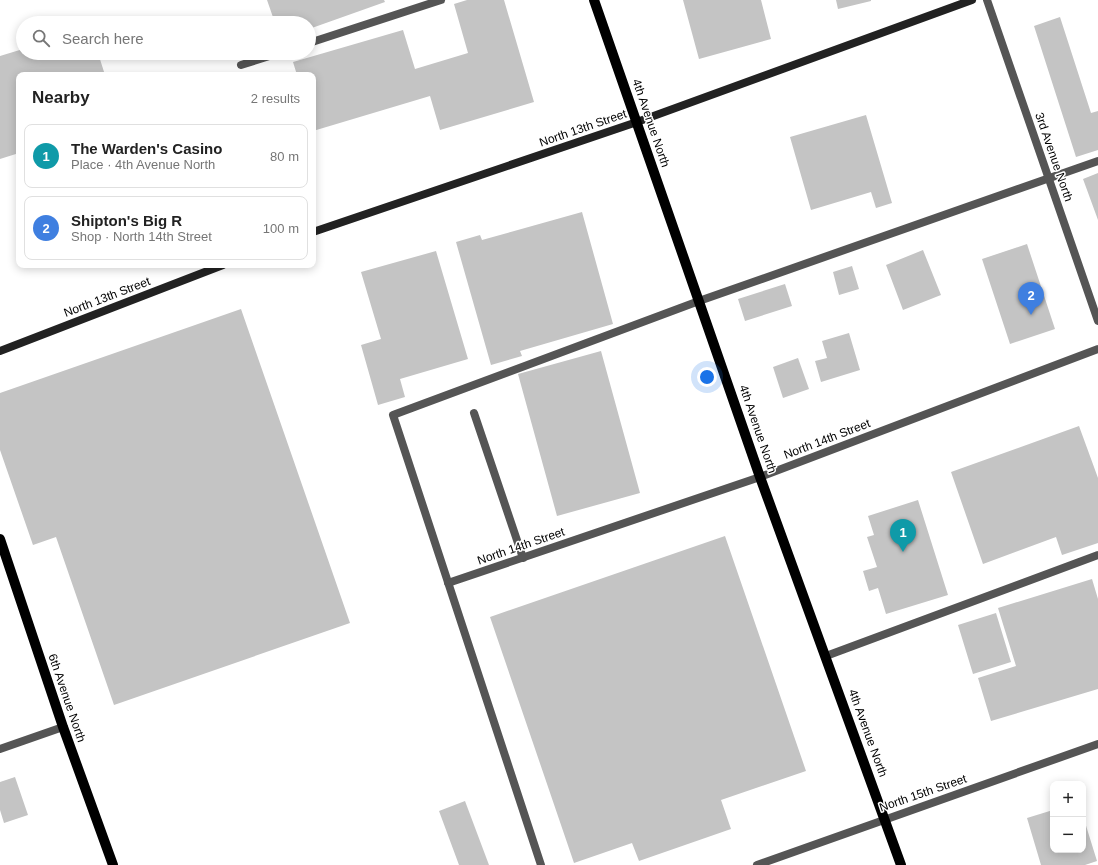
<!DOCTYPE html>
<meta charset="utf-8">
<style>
body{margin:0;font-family:Helvetica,sans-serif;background:#f6f6f6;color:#222}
.controls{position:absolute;right:12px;bottom:12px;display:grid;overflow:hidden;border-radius:8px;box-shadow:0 2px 10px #0003}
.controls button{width:36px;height:36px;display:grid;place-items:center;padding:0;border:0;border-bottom:1px solid #e0e0e0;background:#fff;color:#222;font:20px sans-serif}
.you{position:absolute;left:707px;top:377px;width:14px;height:14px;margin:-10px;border:3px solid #fff;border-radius:50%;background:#1a73e8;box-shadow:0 0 0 6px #1a73e833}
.badge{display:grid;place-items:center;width:26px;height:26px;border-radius:50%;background:#1a73e8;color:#fff;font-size:13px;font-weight:700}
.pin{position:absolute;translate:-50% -33px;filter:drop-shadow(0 1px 2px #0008)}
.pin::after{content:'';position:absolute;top:21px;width:14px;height:12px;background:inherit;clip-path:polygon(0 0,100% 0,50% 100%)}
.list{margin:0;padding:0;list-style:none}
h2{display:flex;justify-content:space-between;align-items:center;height:52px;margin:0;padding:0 16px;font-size:17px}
h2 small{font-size:13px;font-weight:400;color:#767676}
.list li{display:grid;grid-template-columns:26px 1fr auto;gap:12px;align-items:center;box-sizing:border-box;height:64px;margin:0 8px 8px;padding:0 8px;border:1px solid #e0e0e0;border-radius:8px}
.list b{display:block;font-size:15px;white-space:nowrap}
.list p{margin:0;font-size:13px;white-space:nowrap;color:#767676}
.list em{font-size:13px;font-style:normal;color:#767676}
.icon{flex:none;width:22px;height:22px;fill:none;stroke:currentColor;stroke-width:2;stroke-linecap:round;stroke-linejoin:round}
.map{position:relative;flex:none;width:1098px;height:865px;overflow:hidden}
.search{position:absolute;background:#fff;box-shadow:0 2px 10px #0003;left:16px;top:16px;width:300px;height:44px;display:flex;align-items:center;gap:10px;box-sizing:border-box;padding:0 14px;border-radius:22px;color:#767676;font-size:15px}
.panel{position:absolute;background:#fff;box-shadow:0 2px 10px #0003;left:16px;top:72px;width:300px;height:196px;border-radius:8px}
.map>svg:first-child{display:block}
.building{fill:#c4c4c4}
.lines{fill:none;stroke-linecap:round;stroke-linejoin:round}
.lane{stroke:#555;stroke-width:8}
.street{stroke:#555;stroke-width:8}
.secondary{stroke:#222;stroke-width:8}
.primary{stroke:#000;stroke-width:10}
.labels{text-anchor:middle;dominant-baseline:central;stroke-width:3;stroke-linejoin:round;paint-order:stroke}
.street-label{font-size:12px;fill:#000;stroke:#fff}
</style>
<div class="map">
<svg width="1098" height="865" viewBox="0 0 1098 865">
<rect width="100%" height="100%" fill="#fff"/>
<path class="building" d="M 267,0 L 384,0 L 385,2 L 309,29 L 309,23 L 275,23 Z
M 467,0 L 504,0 L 534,102 L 440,130 L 430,96 L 313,131 L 313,75 L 297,75 L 293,62 L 403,30 L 415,69 L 468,53 L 454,4 Z
M 683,0 L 761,0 L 771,39 L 699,59 Z
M 836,0 L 871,0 L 871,1 L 838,9 Z
M 1060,17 L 1091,113 L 1098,111 L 1098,150 L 1076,157 L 1034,26 Z
M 23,49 L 23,53 L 98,53 L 105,75 L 19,75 L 19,153 L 0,159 L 0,56 Z
M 866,115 L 892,203 L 876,208 L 871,192 L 811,210 L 790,137 Z
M 1098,173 L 1098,220 L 1083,179 Z
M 582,212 L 613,324 L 520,351 L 522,356 L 491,365 L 456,242 L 480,235 L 482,240 Z
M 1027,244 L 1055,329 L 1010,344 L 982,259 Z
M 923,250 L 941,295 L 903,310 L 886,265 Z
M 436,251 L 468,359 L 400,379 L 405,397 L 378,405 L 361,345 L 381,339 L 361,272 Z
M 852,266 L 859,289 L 839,295 L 833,272 Z
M 785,284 L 792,306 L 745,321 L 738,299 Z
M 241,309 L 350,623 L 114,705 L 56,537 L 33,545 L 0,450 L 0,393 Z
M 849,333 L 860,370 L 821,382 L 815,361 L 827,358 L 822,341 Z
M 601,351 L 640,493 L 557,516 L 518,374 Z
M 798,358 L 809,389 L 783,398 L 773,367 Z
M 1079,426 L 1098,478 L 1098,543 L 1062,555 L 1056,537 L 983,564 L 951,472 Z
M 918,500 L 948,595 L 886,614 L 878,588 L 869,591 L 863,571 L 877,567 L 867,537 L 874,535 L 868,516 Z
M 725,536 L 806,771 L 721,800 L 731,829 L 639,861 L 632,843 L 574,863 L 490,617 Z
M 1092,579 L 1098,599 L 1098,689 L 991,721 L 978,678 L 1016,666 L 998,608 Z
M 996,613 L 1011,662 L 973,674 L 958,625 Z
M 15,777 L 28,815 L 4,823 L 0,810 L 0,782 Z
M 465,801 L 489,865 L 459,865 L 439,811 Z
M 1053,810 L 1053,850 L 1083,850 L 1083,816 L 1097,861 L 1085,865 L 1041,865 L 1027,818 Z"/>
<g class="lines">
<path class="lane" d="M 309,43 L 441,0
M 241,65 L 279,53
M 474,413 L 523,558
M 826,656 L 1098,555
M 541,865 L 393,415 L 699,301 L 1098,161"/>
<path class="street" d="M 987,0 L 1098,321
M 448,583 L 760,477 L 1098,349
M 0,749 L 63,727
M 757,865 L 1098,744"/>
<path class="secondary" d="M 313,232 L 637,122 L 972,0
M 0,351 L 223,265"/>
<path class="primary" d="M 594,0 L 760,477 L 901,865
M 0,539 L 63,727 L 113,865"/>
</g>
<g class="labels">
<g class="street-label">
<text transform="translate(651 123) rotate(71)">4th Avenue North</text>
<text transform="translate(583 128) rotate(-19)">North 13th Street</text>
<text transform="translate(1054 157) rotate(71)">3rd Avenue North</text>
<text transform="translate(107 297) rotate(-21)">North 13th Street</text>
<text transform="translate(758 429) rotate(71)">4th Avenue North</text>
<text transform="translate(827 439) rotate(-21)">North 14th Street</text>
<text transform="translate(521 546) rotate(-19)">North 14th Street</text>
<text transform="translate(67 698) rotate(71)">6th Avenue North</text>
<text transform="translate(868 733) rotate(70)">4th Avenue North</text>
<text transform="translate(923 793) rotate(-19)">North 15th Street</text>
</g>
</g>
</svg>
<div class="controls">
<button>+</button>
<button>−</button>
</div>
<div class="you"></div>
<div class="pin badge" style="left:903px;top:552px;background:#0f9aa8">1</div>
<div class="pin badge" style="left:1031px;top:315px;background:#3f7fe0">2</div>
<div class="search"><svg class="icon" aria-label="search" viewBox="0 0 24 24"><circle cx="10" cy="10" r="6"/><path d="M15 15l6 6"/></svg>Search here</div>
<section class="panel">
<h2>Nearby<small>2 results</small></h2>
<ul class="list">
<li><span class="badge" style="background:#0f9aa8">1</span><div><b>The Warden's Casino</b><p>Place · 4th Avenue North</p></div><em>80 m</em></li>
<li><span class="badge" style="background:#3f7fe0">2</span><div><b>Shipton's Big R</b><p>Shop · North 14th Street</p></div><em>100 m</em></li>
</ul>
</section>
</div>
